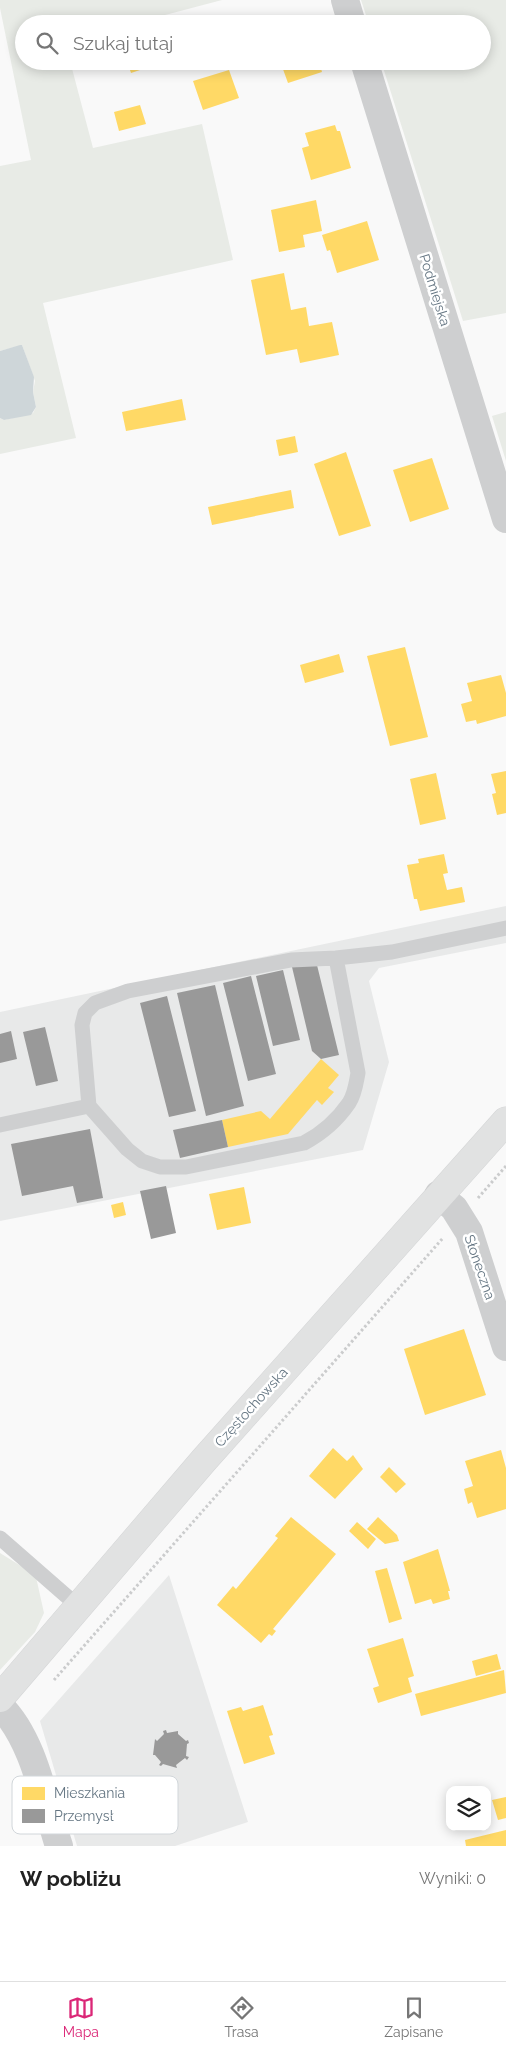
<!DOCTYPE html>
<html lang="pl">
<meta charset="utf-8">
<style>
body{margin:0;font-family:Raleway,sans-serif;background:#f6f6f6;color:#222}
.controls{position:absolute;right:15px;bottom:15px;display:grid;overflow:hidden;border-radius:10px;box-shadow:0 2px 12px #0003}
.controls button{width:45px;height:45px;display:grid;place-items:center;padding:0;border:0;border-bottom:1px solid #e0e0e0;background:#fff;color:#222;font:25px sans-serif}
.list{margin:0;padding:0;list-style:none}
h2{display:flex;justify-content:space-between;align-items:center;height:65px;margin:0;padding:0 20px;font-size:21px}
h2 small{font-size:16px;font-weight:400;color:#767676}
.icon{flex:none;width:28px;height:28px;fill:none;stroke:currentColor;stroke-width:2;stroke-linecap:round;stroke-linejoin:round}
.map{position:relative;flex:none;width:506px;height:1846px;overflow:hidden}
.search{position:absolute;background:#fff;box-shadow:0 2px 12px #0003;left:15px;right:15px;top:15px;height:55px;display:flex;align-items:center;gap:12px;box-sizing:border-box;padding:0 18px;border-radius:28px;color:#767676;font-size:19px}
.sheet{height:135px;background:#fff}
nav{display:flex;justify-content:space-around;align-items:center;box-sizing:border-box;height:70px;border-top:1px solid #e0e0e0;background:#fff;font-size:14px;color:#767676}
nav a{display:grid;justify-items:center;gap:2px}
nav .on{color:#db2777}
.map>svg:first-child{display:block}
.built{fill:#e8e9e9}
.green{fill:#e8ebe6}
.water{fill:#ced6d9}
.homes{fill:#ffd966}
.industry{fill:#999}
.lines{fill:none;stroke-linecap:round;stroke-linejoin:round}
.secondary-casing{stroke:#d5d6d7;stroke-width:29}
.path{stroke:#cbcccd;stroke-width:3;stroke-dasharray:2.5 2.5;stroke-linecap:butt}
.lane{stroke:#cecfd0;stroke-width:15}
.street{stroke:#cecfd0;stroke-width:28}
.secondary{stroke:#e1e2e2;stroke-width:28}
.labels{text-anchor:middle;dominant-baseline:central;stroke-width:5;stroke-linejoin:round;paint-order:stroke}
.street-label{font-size:14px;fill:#657683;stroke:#fff}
.key{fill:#fff;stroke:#d1d6da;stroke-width:1}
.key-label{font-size:14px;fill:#657683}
</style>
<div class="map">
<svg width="506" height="1846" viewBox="0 0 506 1846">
<rect width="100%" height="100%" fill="#f9f9f9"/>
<path class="built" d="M 506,906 L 506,943 L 379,968 L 369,981 L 389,1062 L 363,1150 L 0,1221 L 0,1012 Z
M 169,1575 L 248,1822 L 175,1846 L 77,1846 L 40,1721 Z"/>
<path class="green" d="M 0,0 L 222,0 L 131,24 L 24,24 L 24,61 L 70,61 L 93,148 L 202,124 L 233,260 L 43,303 L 76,438 L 0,454 L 0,418 L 4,420 L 33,413 L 36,407 L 33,392 L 35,381 L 22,345 L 0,351 L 0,166 L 31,160 L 0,8 Z
M 361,0 L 506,0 L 506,313 L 463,321 L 381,61 L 482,61 L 482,24 L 369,24 Z
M 506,412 L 506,461 L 492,416 Z
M 0,1553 L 29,1571 L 36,1577 L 44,1613 L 35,1632 L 0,1670 Z"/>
<path class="water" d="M 20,345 L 22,345 L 34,377 L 33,392 L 36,407 L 31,415 L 4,420 L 0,418 L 0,351 Z"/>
<path class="homes" d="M 158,15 L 161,24 L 127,24 L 127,23 Z
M 127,61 L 164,61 L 164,62 L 131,73 Z
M 280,61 L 319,61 L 322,72 L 288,83 Z
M 229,70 L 239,98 L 203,110 L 193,81 Z
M 140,105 L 146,124 L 119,131 L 114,112 Z
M 335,125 L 337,131 L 340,131 L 351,168 L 311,180 L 302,148 L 309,146 L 305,133 Z
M 316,200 L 322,231 L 303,235 L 305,247 L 279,252 L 271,210 Z
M 367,221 L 379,260 L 337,273 L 330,250 L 327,251 L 322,235 Z
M 284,273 L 291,310 L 306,307 L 309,326 L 332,322 L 339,355 L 300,363 L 297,349 L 266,355 L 251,280 Z
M 182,399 L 186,420 L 126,431 L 122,412 Z
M 295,436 L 298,452 L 279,456 L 276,440 Z
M 346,452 L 371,526 L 339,536 L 314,464 Z
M 432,458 L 449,509 L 410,522 L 393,470 Z
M 291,490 L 294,508 L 212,525 L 208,507 Z
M 405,647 L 428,737 L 390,746 L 367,656 Z
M 339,654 L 344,672 L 305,683 L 300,665 Z
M 501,675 L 506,693 L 506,716 L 477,724 L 476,720 L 466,722 L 461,704 L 472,701 L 467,683 Z
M 506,771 L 506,813 L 497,815 L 492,794 L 496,793 L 491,774 Z
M 436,773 L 446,819 L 420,825 L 410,779 Z
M 444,854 L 448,873 L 443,874 L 447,890 L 462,887 L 465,902 L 420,911 L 417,899 L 414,899 L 407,865 L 419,863 L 418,859 Z
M 321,1059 L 339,1075 L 328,1088 L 334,1092 L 322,1105 L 317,1100 L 288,1134 L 228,1147 L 222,1120 L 261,1111 L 270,1119 Z
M 244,1187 L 251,1223 L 217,1230 L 209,1194 Z
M 123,1202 L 126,1215 L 114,1218 L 111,1205 Z
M 464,1329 L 486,1395 L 425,1415 L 404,1349 Z
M 333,1448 L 347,1461 L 353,1455 L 363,1469 L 335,1499 L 309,1476 Z
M 501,1450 L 506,1468 L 506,1509 L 477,1518 L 472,1502 L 468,1504 L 464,1489 L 473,1486 L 465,1461 Z
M 389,1467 L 406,1484 L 396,1493 L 380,1477 Z
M 291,1517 L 336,1554 L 273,1629 L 276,1631 L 272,1636 L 269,1634 L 261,1643 L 217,1605 L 233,1586 L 236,1589 L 278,1538 L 275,1536 Z
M 378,1517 L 397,1535 L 399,1541 L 385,1544 L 367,1529 Z
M 357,1522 L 376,1539 L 368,1549 L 349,1531 Z
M 438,1549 L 450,1591 L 448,1591 L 450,1599 L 433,1604 L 431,1599 L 415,1604 L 403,1562 Z
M 387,1568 L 402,1619 L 389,1623 L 375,1571 Z
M 403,1638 L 414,1676 L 408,1678 L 412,1692 L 378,1703 L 373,1688 L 379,1686 L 367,1649 Z
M 497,1654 L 501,1669 L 476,1676 L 472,1661 Z
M 504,1670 L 506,1693 L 421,1716 L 415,1694 Z
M 263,1705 L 273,1735 L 269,1736 L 275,1754 L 244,1764 L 227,1711 L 241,1707 L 243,1711 Z
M 506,1797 L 506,1818 L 498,1820 L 492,1800 Z
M 506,1830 L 506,1846 L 466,1846 L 465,1840 Z"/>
<path class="industry" d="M 316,961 L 339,1055 L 321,1059 L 312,1051 L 292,967 Z
M 283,970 L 300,1040 L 273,1046 L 256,976 Z
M 251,976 L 276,1074 L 248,1081 L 223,983 Z
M 215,985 L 244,1106 L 206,1116 L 177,993 Z
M 167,996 L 196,1111 L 169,1117 L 140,1003 Z
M 45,1027 L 58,1081 L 36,1086 L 23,1032 Z
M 11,1031 L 17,1059 L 0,1063 L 0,1034 Z
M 222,1120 L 228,1147 L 180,1158 L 173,1130 Z
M 90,1129 L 103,1198 L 77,1203 L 73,1186 L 22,1196 L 11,1144 Z
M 166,1186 L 176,1233 L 151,1239 L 140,1191 Z
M 166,1730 L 167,1733 L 178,1731 L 178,1734 L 186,1741 L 188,1740 L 189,1743 L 187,1744 L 186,1756 L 189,1757 L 187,1760 L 185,1758 L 176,1765 L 177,1768 L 163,1764 L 161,1766 L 159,1765 L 161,1762 L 155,1755 L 153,1755 L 155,1739 L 157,1741 L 164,1734 L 163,1731 Z"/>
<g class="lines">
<defs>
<path id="secondary" d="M 0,1698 L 204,1460 L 506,1121"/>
</defs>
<use href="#secondary" class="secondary-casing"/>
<path class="path" d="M 478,1198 L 506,1166
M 54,1680 L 443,1238"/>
<path class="lane" d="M 336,958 L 291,960 L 128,991 L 95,1003 L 85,1013 L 82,1025 L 89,1106 L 127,1149 L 142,1161 L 160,1167 L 186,1167 L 304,1143 C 321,1134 338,1119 349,1103 C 355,1094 356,1083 358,1073 L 336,958 L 392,952 L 506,928
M 0,1125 L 89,1106
M 0,1538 L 79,1607"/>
<path class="street" d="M 345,0 L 352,24
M 364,61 L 506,519
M 438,1195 L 454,1208 L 469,1232 L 506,1347
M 0,1706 C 34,1739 44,1801 59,1846"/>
<use href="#secondary" class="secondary"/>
</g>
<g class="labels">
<g class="street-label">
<text transform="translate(435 290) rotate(73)">Podmiejska</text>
<text transform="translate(480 1267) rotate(71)">Słoneczna</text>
<text transform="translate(251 1407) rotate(-48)">Częstochowska</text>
</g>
</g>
<rect x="12" y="1776" width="166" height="58" rx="8" class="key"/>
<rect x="22" y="1787" width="23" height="13" fill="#ffd966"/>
<rect x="22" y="1809" width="23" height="14" fill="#999"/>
<g class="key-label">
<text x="54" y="1798">Mieszkania</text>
<text x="54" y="1821">Przemysł</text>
</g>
</svg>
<div class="controls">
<button><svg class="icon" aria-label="layers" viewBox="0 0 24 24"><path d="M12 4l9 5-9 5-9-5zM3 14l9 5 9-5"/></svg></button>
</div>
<div class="search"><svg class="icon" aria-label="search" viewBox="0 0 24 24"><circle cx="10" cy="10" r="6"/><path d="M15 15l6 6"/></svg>Szukaj tutaj</div>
</div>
<section class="sheet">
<h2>W pobliżu<small>Wyniki: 0</small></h2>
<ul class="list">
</ul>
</section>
<nav>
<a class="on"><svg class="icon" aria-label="map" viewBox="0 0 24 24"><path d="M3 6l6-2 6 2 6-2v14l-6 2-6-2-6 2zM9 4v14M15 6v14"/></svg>Mapa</a>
<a><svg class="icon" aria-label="directions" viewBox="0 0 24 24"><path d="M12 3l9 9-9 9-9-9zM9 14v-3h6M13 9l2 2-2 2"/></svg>Trasa</a>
<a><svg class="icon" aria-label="saved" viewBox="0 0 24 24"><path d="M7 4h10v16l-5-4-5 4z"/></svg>Zapisane</a>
</nav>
